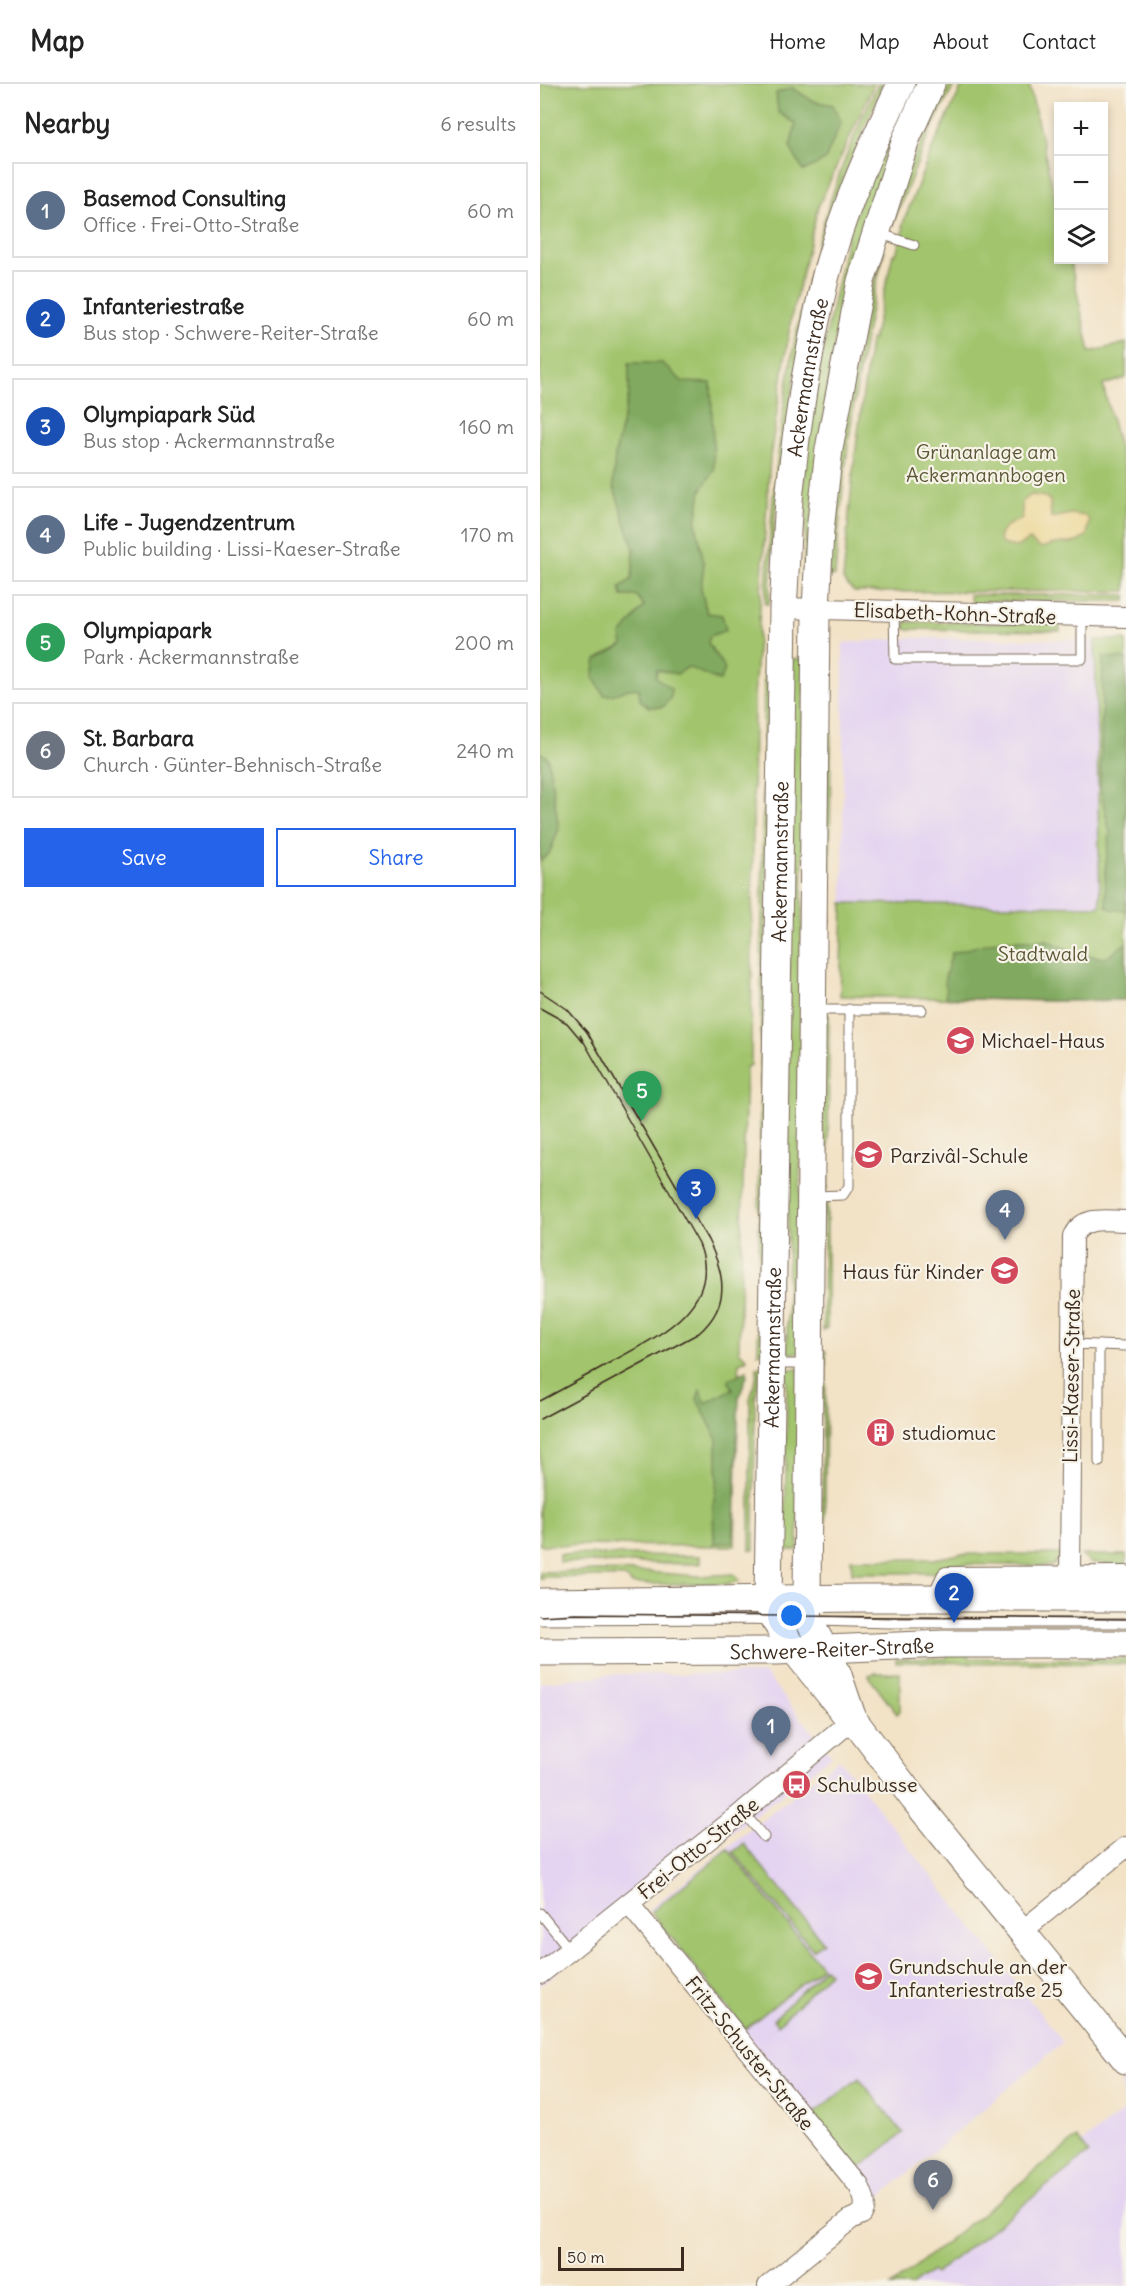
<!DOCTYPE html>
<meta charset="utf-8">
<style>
body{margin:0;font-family:Delius,sans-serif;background:#f6f6f6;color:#222}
.controls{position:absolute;right:18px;top:18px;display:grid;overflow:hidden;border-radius:0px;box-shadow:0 3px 9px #0003}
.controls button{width:54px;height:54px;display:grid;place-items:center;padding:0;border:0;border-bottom:2px solid #e0e0e0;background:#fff;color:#222;font:30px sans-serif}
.scale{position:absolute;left:18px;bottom:15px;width:126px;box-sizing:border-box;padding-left:6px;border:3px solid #3b2a1e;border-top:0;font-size:16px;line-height:21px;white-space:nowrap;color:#3b2a1e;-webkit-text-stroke:4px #f7f3e8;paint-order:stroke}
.you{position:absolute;left:252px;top:1532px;width:21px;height:21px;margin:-15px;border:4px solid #fff;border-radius:50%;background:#1a73e8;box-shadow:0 0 0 9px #1a73e833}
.badge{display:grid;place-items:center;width:39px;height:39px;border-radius:50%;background:#2563eb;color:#fff;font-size:20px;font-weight:700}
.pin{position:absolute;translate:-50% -50px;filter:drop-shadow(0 2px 3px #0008)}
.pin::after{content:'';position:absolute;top:32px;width:21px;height:18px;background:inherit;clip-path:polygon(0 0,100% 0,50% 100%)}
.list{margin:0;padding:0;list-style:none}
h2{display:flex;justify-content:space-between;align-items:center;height:78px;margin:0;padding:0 24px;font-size:26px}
h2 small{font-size:20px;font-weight:400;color:#767676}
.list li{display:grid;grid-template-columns:39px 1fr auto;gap:18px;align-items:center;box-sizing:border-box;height:96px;margin:0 12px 12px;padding:0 12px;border:2px solid #e0e0e0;border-radius:0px}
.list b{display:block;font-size:22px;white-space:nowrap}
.list p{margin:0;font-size:20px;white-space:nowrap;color:#767676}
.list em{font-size:20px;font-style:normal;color:#767676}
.actions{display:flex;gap:12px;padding:18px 24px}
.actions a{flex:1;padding:14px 0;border:2px solid #2563eb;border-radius:0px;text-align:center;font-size:21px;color:#2563eb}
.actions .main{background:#2563eb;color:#fff}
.icon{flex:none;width:33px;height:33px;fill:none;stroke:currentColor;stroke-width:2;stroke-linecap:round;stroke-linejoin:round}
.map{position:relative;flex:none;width:586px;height:2202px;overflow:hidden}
header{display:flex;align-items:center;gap:36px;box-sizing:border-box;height:84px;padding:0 30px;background:#fff;border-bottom:2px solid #e0e0e0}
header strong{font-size:28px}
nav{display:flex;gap:33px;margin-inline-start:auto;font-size:21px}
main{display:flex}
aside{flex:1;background:#fff}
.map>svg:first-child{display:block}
.built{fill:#e4d3f1}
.green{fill:#a2c46d;stroke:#6e7746;stroke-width:1.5}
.forest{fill:#81aa60;stroke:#5e6a3f;stroke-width:1.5}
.sand{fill:#eeda9e;stroke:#94825e;stroke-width:1.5}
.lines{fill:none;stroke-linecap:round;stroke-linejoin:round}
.lane-casing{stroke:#7b6a59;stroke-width:11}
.street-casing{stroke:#7b6a59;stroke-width:22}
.secondary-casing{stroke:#7b6a59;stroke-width:29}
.lane{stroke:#fff;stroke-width:9}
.street{stroke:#fff;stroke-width:20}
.secondary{stroke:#fff;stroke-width:27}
.tram{stroke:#3b2a1e;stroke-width:1.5}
.labels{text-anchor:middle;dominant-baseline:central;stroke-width:4.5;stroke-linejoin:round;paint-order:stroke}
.street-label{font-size:20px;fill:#3b2a1e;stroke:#f7f3e8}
.park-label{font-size:20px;fill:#5a5836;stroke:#f7f3e8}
.poi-label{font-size:20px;fill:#3b2a1e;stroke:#f7f3e8;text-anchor:start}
</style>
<header>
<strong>Map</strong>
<nav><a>Home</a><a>Map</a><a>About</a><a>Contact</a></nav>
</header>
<main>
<aside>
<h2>Nearby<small>6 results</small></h2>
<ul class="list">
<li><span class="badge" style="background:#5c6f8a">1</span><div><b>Basemod Consulting</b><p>Office · Frei-Otto-Straße</p></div><em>60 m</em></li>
<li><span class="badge" style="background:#1a4fb4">2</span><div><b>Infanteriestraße</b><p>Bus stop · Schwere-Reiter-Straße</p></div><em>60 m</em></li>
<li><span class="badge" style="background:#1a4fb4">3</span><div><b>Olympiapark Süd</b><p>Bus stop · Ackermannstraße</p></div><em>160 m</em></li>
<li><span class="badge" style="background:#5c6f8a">4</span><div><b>Life - Jugendzentrum</b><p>Public building · Lissi-Kaeser-Straße</p></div><em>170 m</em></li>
<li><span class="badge" style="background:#2e9e5b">5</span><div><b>Olympiapark</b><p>Park · Ackermannstraße</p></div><em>200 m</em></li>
<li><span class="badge" style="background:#6b7280">6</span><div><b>St. Barbara</b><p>Church · Günter-Behnisch-Straße</p></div><em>240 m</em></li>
</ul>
<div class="actions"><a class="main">Save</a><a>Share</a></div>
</aside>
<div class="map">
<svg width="586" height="2202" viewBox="0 0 586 2202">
<rect width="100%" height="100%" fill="#f7f3e8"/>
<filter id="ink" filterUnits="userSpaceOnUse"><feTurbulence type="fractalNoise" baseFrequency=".0167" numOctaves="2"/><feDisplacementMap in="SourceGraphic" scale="12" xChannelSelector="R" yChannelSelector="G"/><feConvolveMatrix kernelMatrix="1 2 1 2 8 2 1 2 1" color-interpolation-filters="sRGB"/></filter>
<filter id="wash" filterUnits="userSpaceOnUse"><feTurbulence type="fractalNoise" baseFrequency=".008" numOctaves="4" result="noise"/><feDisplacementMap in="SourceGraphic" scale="24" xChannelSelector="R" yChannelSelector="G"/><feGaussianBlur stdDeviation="1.35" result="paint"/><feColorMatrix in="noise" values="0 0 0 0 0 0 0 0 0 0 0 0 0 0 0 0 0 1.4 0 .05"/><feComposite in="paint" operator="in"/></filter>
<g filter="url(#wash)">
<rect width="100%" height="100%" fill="#f2e2c6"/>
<path class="built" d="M 371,554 L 555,556 L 560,822 L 303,819 L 303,559 Z
M 78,1590 L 225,1590 L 292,1672 L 123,1801 L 0,1902 L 0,1598 Z
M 299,1675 L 523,1958 L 337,2115 L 108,1826 Z
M 586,1970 L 586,2202 L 352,2202 L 585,2026 L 578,1976 Z"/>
<path class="green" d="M 0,0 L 334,0 L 278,123 L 251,235 L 230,374 L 214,614 L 211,981 L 206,983 L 199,1267 L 207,1275 L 199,1279 L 195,1462 L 0,1461 Z
M 338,0 L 343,0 L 297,110 L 275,179 L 261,245 L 235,434 L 229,520 L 225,520 C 236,342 257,162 338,0 Z
M 369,0 L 382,0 C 364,42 343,83 328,126 C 287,246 279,374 265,500 L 263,500 L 266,433 L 262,406 L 271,323 L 309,144 Z
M 409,0 L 415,0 L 390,47 L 352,142 L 367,87 Z
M 423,0 L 489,0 L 518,127 L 518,176 L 530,176 L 550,268 L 586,259 L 586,294 L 563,301 L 586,392 L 586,507 L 314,508 L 303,496 L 313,388 L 330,256 L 333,256 L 353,170 L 356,170 L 364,143 L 362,142 L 391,67 Z
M 345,165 C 317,273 303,381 295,492 L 289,492 L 295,418 L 305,341 L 327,218 Z
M 429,511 L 586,511 L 586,517 L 443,517 L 442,522 L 432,520 Z
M 365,538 L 520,540 L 520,547 L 365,545 Z
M 555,556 L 586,556 L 586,916 L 513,917 L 300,912 L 303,819 L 560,822 Z
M 224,575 L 228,575 L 223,1269 L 218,1269 Z
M 251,575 L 264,575 L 259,1269 L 247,1269 Z
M 287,575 L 291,575 L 290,839 L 286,839 Z
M 284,931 L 289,931 L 288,1105 L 283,1105 Z
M 287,1118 L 287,1244 L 283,1246 L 284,1121 Z
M 283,1267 L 286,1267 L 285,1444 L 282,1444 Z
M 217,1283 L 222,1283 L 215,1314 L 214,1466 L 210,1466 L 210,1315 L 217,1290 Z
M 247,1285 L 259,1285 L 258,1466 L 245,1466 Z
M 19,1470 L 160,1472 L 160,1480 L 19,1478 Z
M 420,1470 L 522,1470 L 513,1482 L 412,1480 L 406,1481 L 397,1489 L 312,1489 L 311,1475 L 394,1475 Z
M 541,1471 L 586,1471 L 586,1481 L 551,1479 Z
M 60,1487 L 105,1488 L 159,1492 L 194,1490 L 200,1497 L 187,1500 L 92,1500 L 85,1493 L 3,1493 L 0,1495 L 0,1488 Z
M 407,1568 L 429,1568 L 429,1574 L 586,1575 L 586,1580 L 356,1578 L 356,1575 L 407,1574 Z
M 335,1589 L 360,1589 L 360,1627 L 357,1630 L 332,1597 L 329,1591 Z
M 204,1760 L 283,1858 L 273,1866 L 193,1768 Z
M 188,1765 L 282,1883 L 205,1945 L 111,1828 Z
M 284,1884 L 289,1889 L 238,1941 L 233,1936 Z
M 319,1994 L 363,2049 L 318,2085 L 273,2030 Z
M 537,2054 L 549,2069 L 395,2190 L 392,2187 L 372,2202 L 351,2202 Z"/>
<path class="forest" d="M 252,4 L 273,17 L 293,21 L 301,38 L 285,76 L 263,87 L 250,63 L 256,40 L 238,28 L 236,9 Z
M 89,279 L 122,279 L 143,298 L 171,299 L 174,386 L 161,406 L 156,439 L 164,479 L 161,505 L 167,529 L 182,531 L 186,546 L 170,552 L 168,559 L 185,585 L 180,597 L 148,583 L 137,590 L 117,586 L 116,593 L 131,605 L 131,613 L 123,623 L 109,623 L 100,616 L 99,605 C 86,602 77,613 64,611 L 53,593 L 56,576 L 83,561 L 81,551 L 104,522 L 97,512 L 82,512 L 80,503 L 92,495 L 94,465 L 73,401 L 75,370 L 89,310 Z
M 563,573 L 586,575 L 586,827 L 571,825 L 566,822 L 565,786 L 570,749 L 560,704 Z
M 0,668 L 8,674 L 19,745 L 9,770 L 0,777 Z
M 460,856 L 507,856 L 538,870 L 566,874 L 586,859 L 586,916 L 513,917 L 406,914 L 405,893 L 412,869 Z
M 207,1286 L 207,1291 L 199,1314 L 193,1459 L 174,1459 L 173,1422 L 177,1396 L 177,1355 L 157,1315 L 160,1306 L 166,1319 L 193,1305 L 188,1296 Z"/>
<path class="sand" d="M 491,411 L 505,413 L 510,417 L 511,434 L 531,430 L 546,432 L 549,436 L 547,451 C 534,463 530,457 515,460 C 501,462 504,469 490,456 L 476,463 L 462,460 L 459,454 C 463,442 471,439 482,435 L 482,418 Z"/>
</g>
<g filter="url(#ink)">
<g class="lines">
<defs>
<path id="lane" d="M 338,149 L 374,161
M 354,527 L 355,575 L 542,575 L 542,533
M 274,926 L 382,926
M 274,1112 L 303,1111 L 309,1102 L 309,925
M 531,1260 L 586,1262
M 233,1280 L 268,1280
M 559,1378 L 559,1261
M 0,1536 L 204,1535 L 348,1539 L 586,1539
M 203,1728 L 224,1753
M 0,1829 L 30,1866"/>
<path id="street" d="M 243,524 L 586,533
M 530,1492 L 533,1152 C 544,1131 566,1137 586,1137
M 397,1514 L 407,1493 L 586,1492
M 89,1820 L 319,2102 C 323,2111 328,2120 322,2130 L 311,2135 L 228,2202
M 481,1848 L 586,1763
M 0,1890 L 203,1728 L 313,1635"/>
<g id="secondary">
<path d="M 391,0 L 366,55 L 321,197 L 289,365 L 280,447 L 276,525 L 267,1515 L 269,1537 L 297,1588 L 313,1635 L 374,1715 L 586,1976"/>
<path d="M 0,1518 L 322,1514 L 586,1514"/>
<path id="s1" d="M 0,1568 L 237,1567 L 405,1560 L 586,1560"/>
<path id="s2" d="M 307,1632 L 254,1566 L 232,1532 L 228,1516 L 243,524 C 246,485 246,445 250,406 C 257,336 269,264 285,195 C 302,127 331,63 361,0"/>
</g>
</defs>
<use href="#lane" class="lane-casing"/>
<use href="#street" class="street-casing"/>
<use href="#secondary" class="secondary-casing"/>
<use href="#lane" class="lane"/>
<use href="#street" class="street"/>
<use href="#secondary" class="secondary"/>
<path class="tram" d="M 0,907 L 27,925 L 47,948 L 168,1156 C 185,1190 191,1221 159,1249 L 0,1335
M 0,924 L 27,939 L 43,958
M 0,1317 C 23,1305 46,1292 69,1279 C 113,1255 185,1223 159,1160 L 40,951
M 0,1532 L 35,1530 L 586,1535"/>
</g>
</g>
<defs>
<symbol id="school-disc" viewBox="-11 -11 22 22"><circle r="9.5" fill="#d1495b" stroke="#f7f3e8"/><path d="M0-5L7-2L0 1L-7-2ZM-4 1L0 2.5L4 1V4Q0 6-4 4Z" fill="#fff"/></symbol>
<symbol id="building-disc" viewBox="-11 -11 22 22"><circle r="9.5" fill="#d1495b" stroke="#f7f3e8"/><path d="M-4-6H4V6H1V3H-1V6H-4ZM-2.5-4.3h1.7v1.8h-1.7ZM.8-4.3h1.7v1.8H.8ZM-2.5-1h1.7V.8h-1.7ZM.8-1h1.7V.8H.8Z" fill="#fff"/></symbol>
<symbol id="bus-disc" viewBox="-11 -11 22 22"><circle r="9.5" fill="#d1495b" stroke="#f7f3e8"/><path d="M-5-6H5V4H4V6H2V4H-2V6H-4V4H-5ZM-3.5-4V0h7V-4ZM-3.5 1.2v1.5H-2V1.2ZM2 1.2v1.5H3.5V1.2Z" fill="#fff"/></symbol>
</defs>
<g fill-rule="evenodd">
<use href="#school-disc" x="404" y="940" width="33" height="33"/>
<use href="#school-disc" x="312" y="1054" width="33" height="33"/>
<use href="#school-disc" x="448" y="1170" width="33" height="33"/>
<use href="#building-disc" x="324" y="1332" width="33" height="33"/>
<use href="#bus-disc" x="240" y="1684" width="33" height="33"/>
<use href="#school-disc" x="312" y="1876" width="33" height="33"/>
</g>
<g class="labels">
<g class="street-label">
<text stroke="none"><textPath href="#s2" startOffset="1366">Ackermannstraße</textPath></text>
<text transform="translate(415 529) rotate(2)">Elisabeth-Kohn-Straße</text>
<text stroke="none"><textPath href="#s2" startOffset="880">Ackermannstraße</textPath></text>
<text stroke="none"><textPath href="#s2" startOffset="394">Ackermannstraße</textPath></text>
<text transform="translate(531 1292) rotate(-89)">Lissi-Kaeser-Straße</text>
<text stroke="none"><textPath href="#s1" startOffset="292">Schwere-Reiter-Straße</textPath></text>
<text transform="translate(158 1764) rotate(-39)">Frei-Otto-Straße</text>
<text transform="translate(210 1969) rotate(51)">Fritz-Schuster-Straße</text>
</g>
<g class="park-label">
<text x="446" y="367">Grünanlage am<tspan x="446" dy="23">Ackermannbogen</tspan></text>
<text x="503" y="869">Stadtwald</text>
</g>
<g class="poi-label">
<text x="441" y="956">Michael-Haus</text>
<text x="350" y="1071">Parzivâl-Schule</text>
<text x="444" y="1187" text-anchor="end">Haus für Kinder</text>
<text x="362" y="1348">studiomuc</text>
<text x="277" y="1700">Schulbusse</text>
<text x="349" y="1882">Grundschule an der<tspan x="349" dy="23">Infanteriestraße 25</tspan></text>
</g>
</g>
</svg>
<div class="controls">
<button>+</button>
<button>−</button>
<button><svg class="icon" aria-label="layers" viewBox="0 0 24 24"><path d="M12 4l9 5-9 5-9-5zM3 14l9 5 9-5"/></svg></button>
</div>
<div class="scale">50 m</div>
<div class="you"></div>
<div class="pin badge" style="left:231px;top:1672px;background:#5c6f8a">1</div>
<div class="pin badge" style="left:414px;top:1539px;background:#1a4fb4">2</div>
<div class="pin badge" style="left:156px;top:1135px;background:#1a4fb4">3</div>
<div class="pin badge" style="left:465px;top:1156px;background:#5c6f8a">4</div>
<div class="pin badge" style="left:102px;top:1037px;background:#2e9e5b">5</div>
<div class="pin badge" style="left:393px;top:2126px;background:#6b7280">6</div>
</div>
</main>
